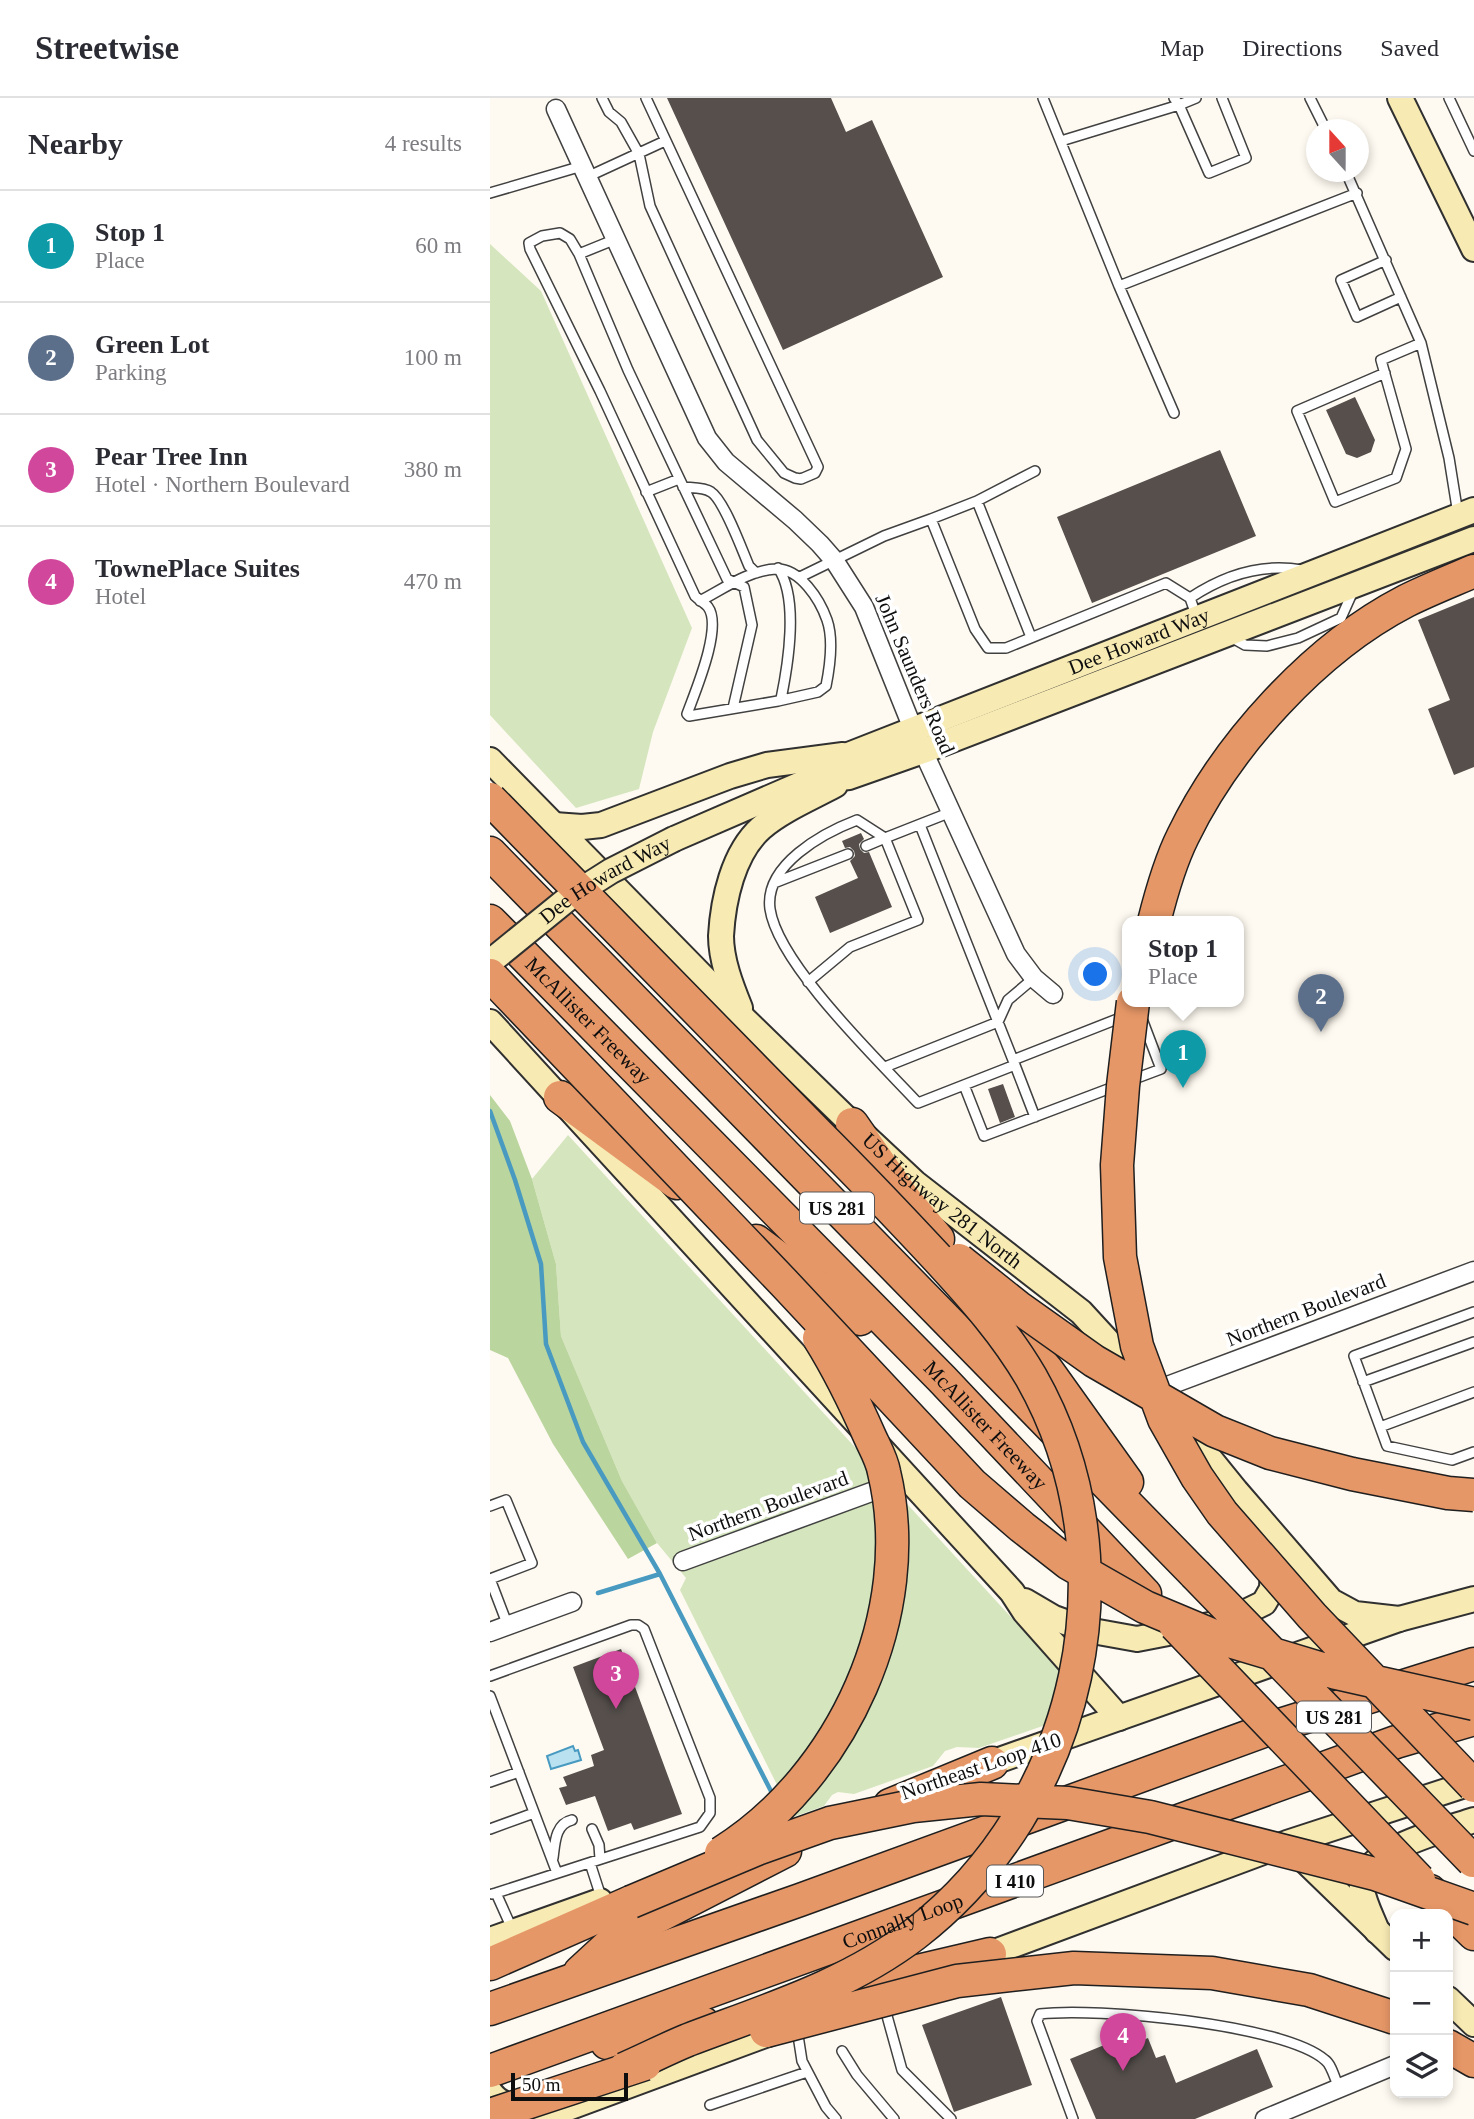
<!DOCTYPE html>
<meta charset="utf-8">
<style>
body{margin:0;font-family:"Times New Roman",serif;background:#f7f7f7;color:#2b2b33}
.controls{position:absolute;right:21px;bottom:21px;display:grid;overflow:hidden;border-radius:14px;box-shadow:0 4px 10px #0003}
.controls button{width:63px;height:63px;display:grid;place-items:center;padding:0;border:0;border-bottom:2px solid #e1e1e2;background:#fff;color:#2b2b33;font:35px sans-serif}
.compass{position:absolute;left:816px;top:21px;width:63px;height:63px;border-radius:50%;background:#fff;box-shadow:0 4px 10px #0003;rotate:339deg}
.scale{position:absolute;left:21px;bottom:18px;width:117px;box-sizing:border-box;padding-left:7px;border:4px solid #0e0e0e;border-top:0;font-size:19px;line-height:24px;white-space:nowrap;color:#0e0e0e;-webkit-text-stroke:5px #fff;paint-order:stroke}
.you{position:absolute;left:606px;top:877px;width:24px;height:24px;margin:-18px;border:5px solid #fff;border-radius:50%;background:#1a73e8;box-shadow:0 0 0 10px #1a73e833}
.badge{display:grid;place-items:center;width:46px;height:46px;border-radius:50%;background:#7c3aed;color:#fff;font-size:23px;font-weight:700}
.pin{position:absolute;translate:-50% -58px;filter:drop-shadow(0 2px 4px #0008)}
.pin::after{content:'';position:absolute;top:37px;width:24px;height:21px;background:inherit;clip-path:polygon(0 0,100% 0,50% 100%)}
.popup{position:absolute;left:632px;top:818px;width:122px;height:91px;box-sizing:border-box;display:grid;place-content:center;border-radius:14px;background:#fff;filter:drop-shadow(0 2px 5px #0005);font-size:23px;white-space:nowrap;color:#7c7c81}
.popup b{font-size:26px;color:#2b2b33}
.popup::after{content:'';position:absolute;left:50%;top:100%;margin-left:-14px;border:14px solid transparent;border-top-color:#fff}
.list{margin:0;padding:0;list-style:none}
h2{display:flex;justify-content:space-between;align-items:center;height:91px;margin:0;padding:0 28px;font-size:30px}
h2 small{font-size:23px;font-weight:400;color:#7c7c81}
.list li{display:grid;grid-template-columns:46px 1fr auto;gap:21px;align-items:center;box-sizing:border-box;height:112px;padding:0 28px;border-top:2px solid #e1e1e2}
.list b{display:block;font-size:26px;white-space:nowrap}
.list p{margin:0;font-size:23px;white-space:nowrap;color:#7c7c81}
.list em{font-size:23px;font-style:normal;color:#7c7c81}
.icon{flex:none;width:38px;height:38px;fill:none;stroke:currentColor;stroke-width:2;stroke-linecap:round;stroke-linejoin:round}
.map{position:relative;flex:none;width:984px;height:2021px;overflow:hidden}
header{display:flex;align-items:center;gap:42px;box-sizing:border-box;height:98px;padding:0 35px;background:#fff;border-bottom:2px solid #e1e1e2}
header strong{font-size:33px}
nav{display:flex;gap:38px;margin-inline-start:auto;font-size:24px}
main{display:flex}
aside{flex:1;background:#fff}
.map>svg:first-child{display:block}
.green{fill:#d5e5be}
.forest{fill:#bbd59e}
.water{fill:#bae1f0;stroke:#489ac1;stroke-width:2}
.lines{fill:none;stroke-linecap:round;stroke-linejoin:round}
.stream{stroke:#489ac1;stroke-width:4.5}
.building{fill:#564f4c}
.service-casing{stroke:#414141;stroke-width:12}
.minor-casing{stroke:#414141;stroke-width:21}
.secondary-casing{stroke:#303030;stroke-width:28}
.motorway-casing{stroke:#1f1f1f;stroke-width:35}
.service{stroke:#fff;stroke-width:9}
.minor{stroke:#fff;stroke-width:18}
.secondary{stroke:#f7eab3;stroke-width:24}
.motorway{stroke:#e69767;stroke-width:32}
.secondary-bridge-casing{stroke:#303030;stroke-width:28;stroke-linecap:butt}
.motorway-bridge-casing{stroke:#1f1f1f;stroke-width:35;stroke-linecap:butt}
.secondary-bridge{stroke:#f7eab3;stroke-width:24}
.motorway-bridge{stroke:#e69767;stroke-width:32}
.labels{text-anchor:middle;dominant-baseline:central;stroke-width:7;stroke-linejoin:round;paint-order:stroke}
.shield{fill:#fff;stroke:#565656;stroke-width:2}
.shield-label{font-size:19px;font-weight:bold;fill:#0e0e0e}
.street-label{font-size:21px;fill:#0e0e0e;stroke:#fff}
</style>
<header>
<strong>Streetwise</strong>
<nav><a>Map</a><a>Directions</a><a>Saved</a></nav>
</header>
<main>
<aside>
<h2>Nearby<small>4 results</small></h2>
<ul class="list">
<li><span class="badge" style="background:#0f9aa8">1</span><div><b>Stop 1</b><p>Place</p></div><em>60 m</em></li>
<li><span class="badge" style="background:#5c6f8a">2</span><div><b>Green Lot</b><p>Parking</p></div><em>100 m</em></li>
<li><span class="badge" style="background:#d1479c">3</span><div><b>Pear Tree Inn</b><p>Hotel · Northern Boulevard</p></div><em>380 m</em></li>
<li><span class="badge" style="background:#d1479c">4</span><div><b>TownePlace Suites</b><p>Hotel</p></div><em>470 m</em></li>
</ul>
</aside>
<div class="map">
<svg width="984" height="2021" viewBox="0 0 984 2021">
<rect width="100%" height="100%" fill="#fefaf1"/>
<path class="green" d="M 0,146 L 51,193 L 202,530 L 163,634 L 149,691 L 86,710 L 0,617 Z
M 78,1037 L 589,1593 L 595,1603 L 593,1614 L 489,1650 L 467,1649 L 455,1653 L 443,1668 L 364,1696 L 348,1694 L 342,1697 L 334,1708 L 303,1719 L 190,1492 L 196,1480 L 167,1445 L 132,1383 L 71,1238 L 66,1166 L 42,1081 Z"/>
<path class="forest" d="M 0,997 L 20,1023 L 42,1081 L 66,1166 L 71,1238 L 132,1383 L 167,1445 L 138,1461 L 63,1346 L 18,1260 L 0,1252 Z"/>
<path class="water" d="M 83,1648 L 85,1653 L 88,1652 L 91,1662 L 61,1671 L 57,1658 Z"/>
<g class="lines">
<path class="stream" d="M 0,1013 L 25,1082 L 51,1166 L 56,1246 L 93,1344 L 170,1476 L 283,1697
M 108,1495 L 170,1476"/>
</g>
<path class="building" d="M 177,0 L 341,0 L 356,34 L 382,22 L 453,179 L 293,252 Z
M 865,299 L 885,342 L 881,354 L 867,360 L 856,356 L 836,312 Z
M 730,352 L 766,438 L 602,505 L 567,419 Z
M 984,499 L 984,669 L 964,677 L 938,611 L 960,602 L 928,522 Z
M 371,735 L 374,741 L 369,746 L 370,751 L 374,755 L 379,754 L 402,809 L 340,835 L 325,799 L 368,780 L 360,763 L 365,758 L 364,753 L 360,749 L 355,750 L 352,743 Z
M 513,986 L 525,1019 L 510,1025 L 498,991 Z
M 131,1551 L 192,1716 L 144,1732 L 141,1725 L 118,1733 L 105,1698 L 76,1707 L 69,1690 L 77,1688 L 73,1679 L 104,1668 L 101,1657 L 114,1652 L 83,1569 Z
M 511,1899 L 542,1987 L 464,2014 L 432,1927 Z
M 658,1940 L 666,1960 L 675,1957 L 686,1985 L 767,1951 L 783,1989 L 705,2021 L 606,2021 L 580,1961 L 624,1943 L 628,1952 Z"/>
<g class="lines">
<defs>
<path id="service" d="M 112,0 L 119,14 L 131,24 L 149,56 L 160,108 L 267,342 L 294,375 L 305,380 L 311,381 L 325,375 L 328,369 L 156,0
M 553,0 L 629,188 L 684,315
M 684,0 L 689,7 L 706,0
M 820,0 L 836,32
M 959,0 L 984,53
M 571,43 L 689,7 L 719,75 L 756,60 L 732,0
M 856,74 L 931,245 L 959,360 L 968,416
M 97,79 L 175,43
M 0,95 L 92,68
M 89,156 L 126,141
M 896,162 L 851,182 L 867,219 L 911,199
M 629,188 L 867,95
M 895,275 L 807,313 L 845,404 L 906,380 L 916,351 L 891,262 L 931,245
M 193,389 C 201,390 214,389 221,394 C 234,402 252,452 259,468 L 266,475
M 156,394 L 189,381
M 487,403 L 545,373
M 441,421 L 487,403 L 541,539
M 310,479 L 394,438 L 441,421 L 485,531 L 498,550 L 516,550 L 676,485 L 700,500 L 706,517
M 700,500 C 733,478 772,465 812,472
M 210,503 C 233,491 259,472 286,471 C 310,470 330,502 337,522 C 344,542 340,568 336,588 L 328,594 L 288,603
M 739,538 L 755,547 L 777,548 L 808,540 L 851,520 L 864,491
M 243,610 L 262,527 L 254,489 L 237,481 L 138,272 L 89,156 L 80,141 L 70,135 L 52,138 L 39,145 L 40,151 L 110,293 L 205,498 C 209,502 215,505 218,509 C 233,529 205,594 197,616 L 199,618 L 288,603 L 291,601 C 298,567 309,500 288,470
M 430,727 L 523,962 L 635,918
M 395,740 L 367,722 C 333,735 274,767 280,811 C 288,866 389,963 428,1005 L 525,967
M 376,748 L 395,740
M 284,785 L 358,756
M 318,884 L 360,849 L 428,822 L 395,740 L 461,714
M 523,962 L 545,1019
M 395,969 L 508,924 L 518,902 L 544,880
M 639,983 L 671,971 L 652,921
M 474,987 L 494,1038 L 626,988
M 984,1214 L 864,1258 L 897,1348 L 962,1362 L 984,1354
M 873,1284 L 984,1244
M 890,1329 L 984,1294
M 0,1408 L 16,1402 L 42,1465 L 0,1481
M 0,1481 L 18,1528
M 0,1578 L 141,1527 L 148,1527 L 154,1531 L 220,1700 L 220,1715 L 210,1729 L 6,1795
M 0,1598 L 67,1775
M 0,1684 L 29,1674
M 0,1731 L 44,1715
M 102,1731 L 109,1747 L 110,1761
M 63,1760 C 65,1745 65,1726 82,1722
M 100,1765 L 112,1802
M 2,1796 L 6,1795 L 23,1833
M 394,1907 L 412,1972 L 461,2021
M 307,1931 L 312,1963 L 336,2009 L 346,2021
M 352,1953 L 367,1977 L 404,2021
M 220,2007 L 317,1974
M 583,2021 L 547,1923 L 550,1916 C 605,1909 794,1926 835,1962 C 842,1967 845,1982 849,1990"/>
<path id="minor" d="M 66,11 L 217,340 L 236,364 L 305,422 L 330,446 L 344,462 L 374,509 L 423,631 L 526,856 L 544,880 L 563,896
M 664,1293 L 984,1173
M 193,1463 L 403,1386
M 0,1534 L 82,1504
M 775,2021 L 905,1967"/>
<g id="secondary">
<path d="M 910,0 L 984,151"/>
<path id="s1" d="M 0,662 L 254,921 L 362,1026 L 425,1085 L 591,1214 L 658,1287"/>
<path d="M 322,683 L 359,679 L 433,653 L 984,441"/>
<path d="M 64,727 L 92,729 L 111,727 L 240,678 L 277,667 L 353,657"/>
<path id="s2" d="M 184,741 L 318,683 L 361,656 L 984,412"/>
<path d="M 250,910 C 241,888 231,862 231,838 C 233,802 243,755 271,730 C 292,712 321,700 345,687"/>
<path d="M 0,924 L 522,1494 L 535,1514 L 629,1620"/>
<path d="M 682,1314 L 746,1393 L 841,1503 L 865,1516 L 909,1521"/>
<path d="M 535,1503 L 564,1520 L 597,1532 L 647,1541 L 735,1524 L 774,1505 L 782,1491 L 783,1461"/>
<path d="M 484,1671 L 909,1521 L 984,1501"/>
<path d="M 807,1755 L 905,1850"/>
<path d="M 887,1833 C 882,1820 874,1805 872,1792 C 867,1752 955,1732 984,1722"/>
<path d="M 0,1842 L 110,1803"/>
<path d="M 483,1862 L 797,1745 L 984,1684"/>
<path d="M 958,1901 L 984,1926"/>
<path d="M 0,1994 C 8,2005 20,2010 34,2009"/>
<path d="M 48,2021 L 294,1930"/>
</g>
<g id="motorway">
<path d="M 0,755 L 705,1476"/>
<path id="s3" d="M 0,823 L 452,1281 L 655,1496"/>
<path d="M 664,824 C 671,796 680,764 693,738 C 737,647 825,550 916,503 C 938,492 961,483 984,473"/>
<path d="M 70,999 L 187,1085"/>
<path d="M 362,1026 L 412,1098 L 448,1141"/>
<path d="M 266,1143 L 370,1221"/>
<path d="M 521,1229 L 557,1272 L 637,1384"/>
<path d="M 400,1707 L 502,1665"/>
<path d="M 940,1793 L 984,1836"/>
<path d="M 0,1866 L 141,1804"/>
<path d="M 90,1874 L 128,1839 L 295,1753"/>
<path d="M 338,1894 L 500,1856"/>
<path d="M 0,1911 L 310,1802 L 790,1627 L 984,1566"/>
<path d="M 117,1945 L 146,1943 L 213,1925"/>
<path d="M 958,1948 L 984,1963"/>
<path id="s4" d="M 0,1973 L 906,1644 L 984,1621"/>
</g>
</defs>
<use href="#service" class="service-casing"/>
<use href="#minor" class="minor-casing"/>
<use href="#secondary" class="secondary-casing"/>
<use href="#motorway" class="motorway-casing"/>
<use href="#service" class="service"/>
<use href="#minor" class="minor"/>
<use href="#secondary" class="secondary"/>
<use href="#motorway" class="motorway"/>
<defs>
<g id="secondary-bridge">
<path id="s5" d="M 0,864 L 80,799 L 121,773 L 184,741"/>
</g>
<path id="motorway-bridge" d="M 0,701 C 110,813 220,925 329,1037 C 370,1078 410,1120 450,1163 C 483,1199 516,1236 541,1279 C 646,1464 592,1707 425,1836 C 357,1888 277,1912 198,1942 C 176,1951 155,1962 134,1971
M 0,877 L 295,1186 L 482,1386 L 532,1429 L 578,1465 L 655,1509 L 729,1540 L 846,1575 L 984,1606
M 643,904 L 633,988 L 627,1067 L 630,1159 L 647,1248 L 674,1321 L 707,1379 L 732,1415 L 822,1518 L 984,1688
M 469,1162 L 528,1209 L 604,1263 L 725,1333 L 780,1355 L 862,1376 L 958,1395 L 984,1397
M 705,1476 L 983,1763
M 685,1527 L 929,1782
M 231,1755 C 353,1679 428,1515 394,1374 C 392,1362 385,1350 380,1339 C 365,1305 349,1272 329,1240
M 141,1804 L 267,1751 L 340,1725 L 423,1708 L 491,1701 L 578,1705 L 660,1719 L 885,1776 L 984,1811
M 276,1933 L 467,1883 L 584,1870 L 722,1875 L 819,1892 L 905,1920
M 0,2017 L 155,1966"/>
</defs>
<use href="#secondary-bridge" class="secondary-bridge-casing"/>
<use href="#motorway-bridge" class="motorway-bridge-casing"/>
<use href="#secondary-bridge" class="secondary-bridge"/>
<use href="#motorway-bridge" class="motorway-bridge"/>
</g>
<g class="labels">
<g class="shield">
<rect x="310" y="1094.5" width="74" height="31" rx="5"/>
<rect x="807" y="1603.5" width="74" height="31" rx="5"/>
<rect x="497" y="1767.5" width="56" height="31" rx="5"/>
</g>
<g class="shield-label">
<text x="347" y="1110">US 281</text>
<text x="844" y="1619">US 281</text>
<text x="525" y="1783">I 410</text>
</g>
<g class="street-label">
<text stroke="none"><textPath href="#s2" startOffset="506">Dee Howard Way</textPath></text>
<text transform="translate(425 576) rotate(67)">John Saunders Road</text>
<text stroke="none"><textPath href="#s5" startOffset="142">Dee Howard Way</textPath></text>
<text stroke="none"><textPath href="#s3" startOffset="140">McAllister Freeway</textPath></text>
<text stroke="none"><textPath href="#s1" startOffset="632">US Highway 281 North</textPath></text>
<text transform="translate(816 1212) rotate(-21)">Northern Boulevard</text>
<text stroke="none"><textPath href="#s3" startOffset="707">McAllister Freeway</textPath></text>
<text transform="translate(278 1408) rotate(-20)">Northern Boulevard</text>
<text transform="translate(491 1668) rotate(-19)">Northeast Loop 410</text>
<text stroke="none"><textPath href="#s4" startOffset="439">Connally Loop</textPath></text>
</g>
</g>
</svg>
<div class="controls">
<button>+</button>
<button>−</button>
<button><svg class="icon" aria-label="layers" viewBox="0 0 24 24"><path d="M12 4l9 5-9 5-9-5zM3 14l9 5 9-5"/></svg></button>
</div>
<svg class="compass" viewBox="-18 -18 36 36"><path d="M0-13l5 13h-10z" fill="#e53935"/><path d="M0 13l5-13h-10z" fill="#7c7c81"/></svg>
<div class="scale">50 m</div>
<div class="you"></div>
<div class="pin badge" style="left:693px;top:990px;background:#0f9aa8">1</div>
<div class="popup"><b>Stop 1</b>Place</div>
<div class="pin badge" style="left:831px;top:934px;background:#5c6f8a">2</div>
<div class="pin badge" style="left:126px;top:1611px;background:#d1479c">3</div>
<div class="pin badge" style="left:633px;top:1973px;background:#d1479c">4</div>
</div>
</main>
